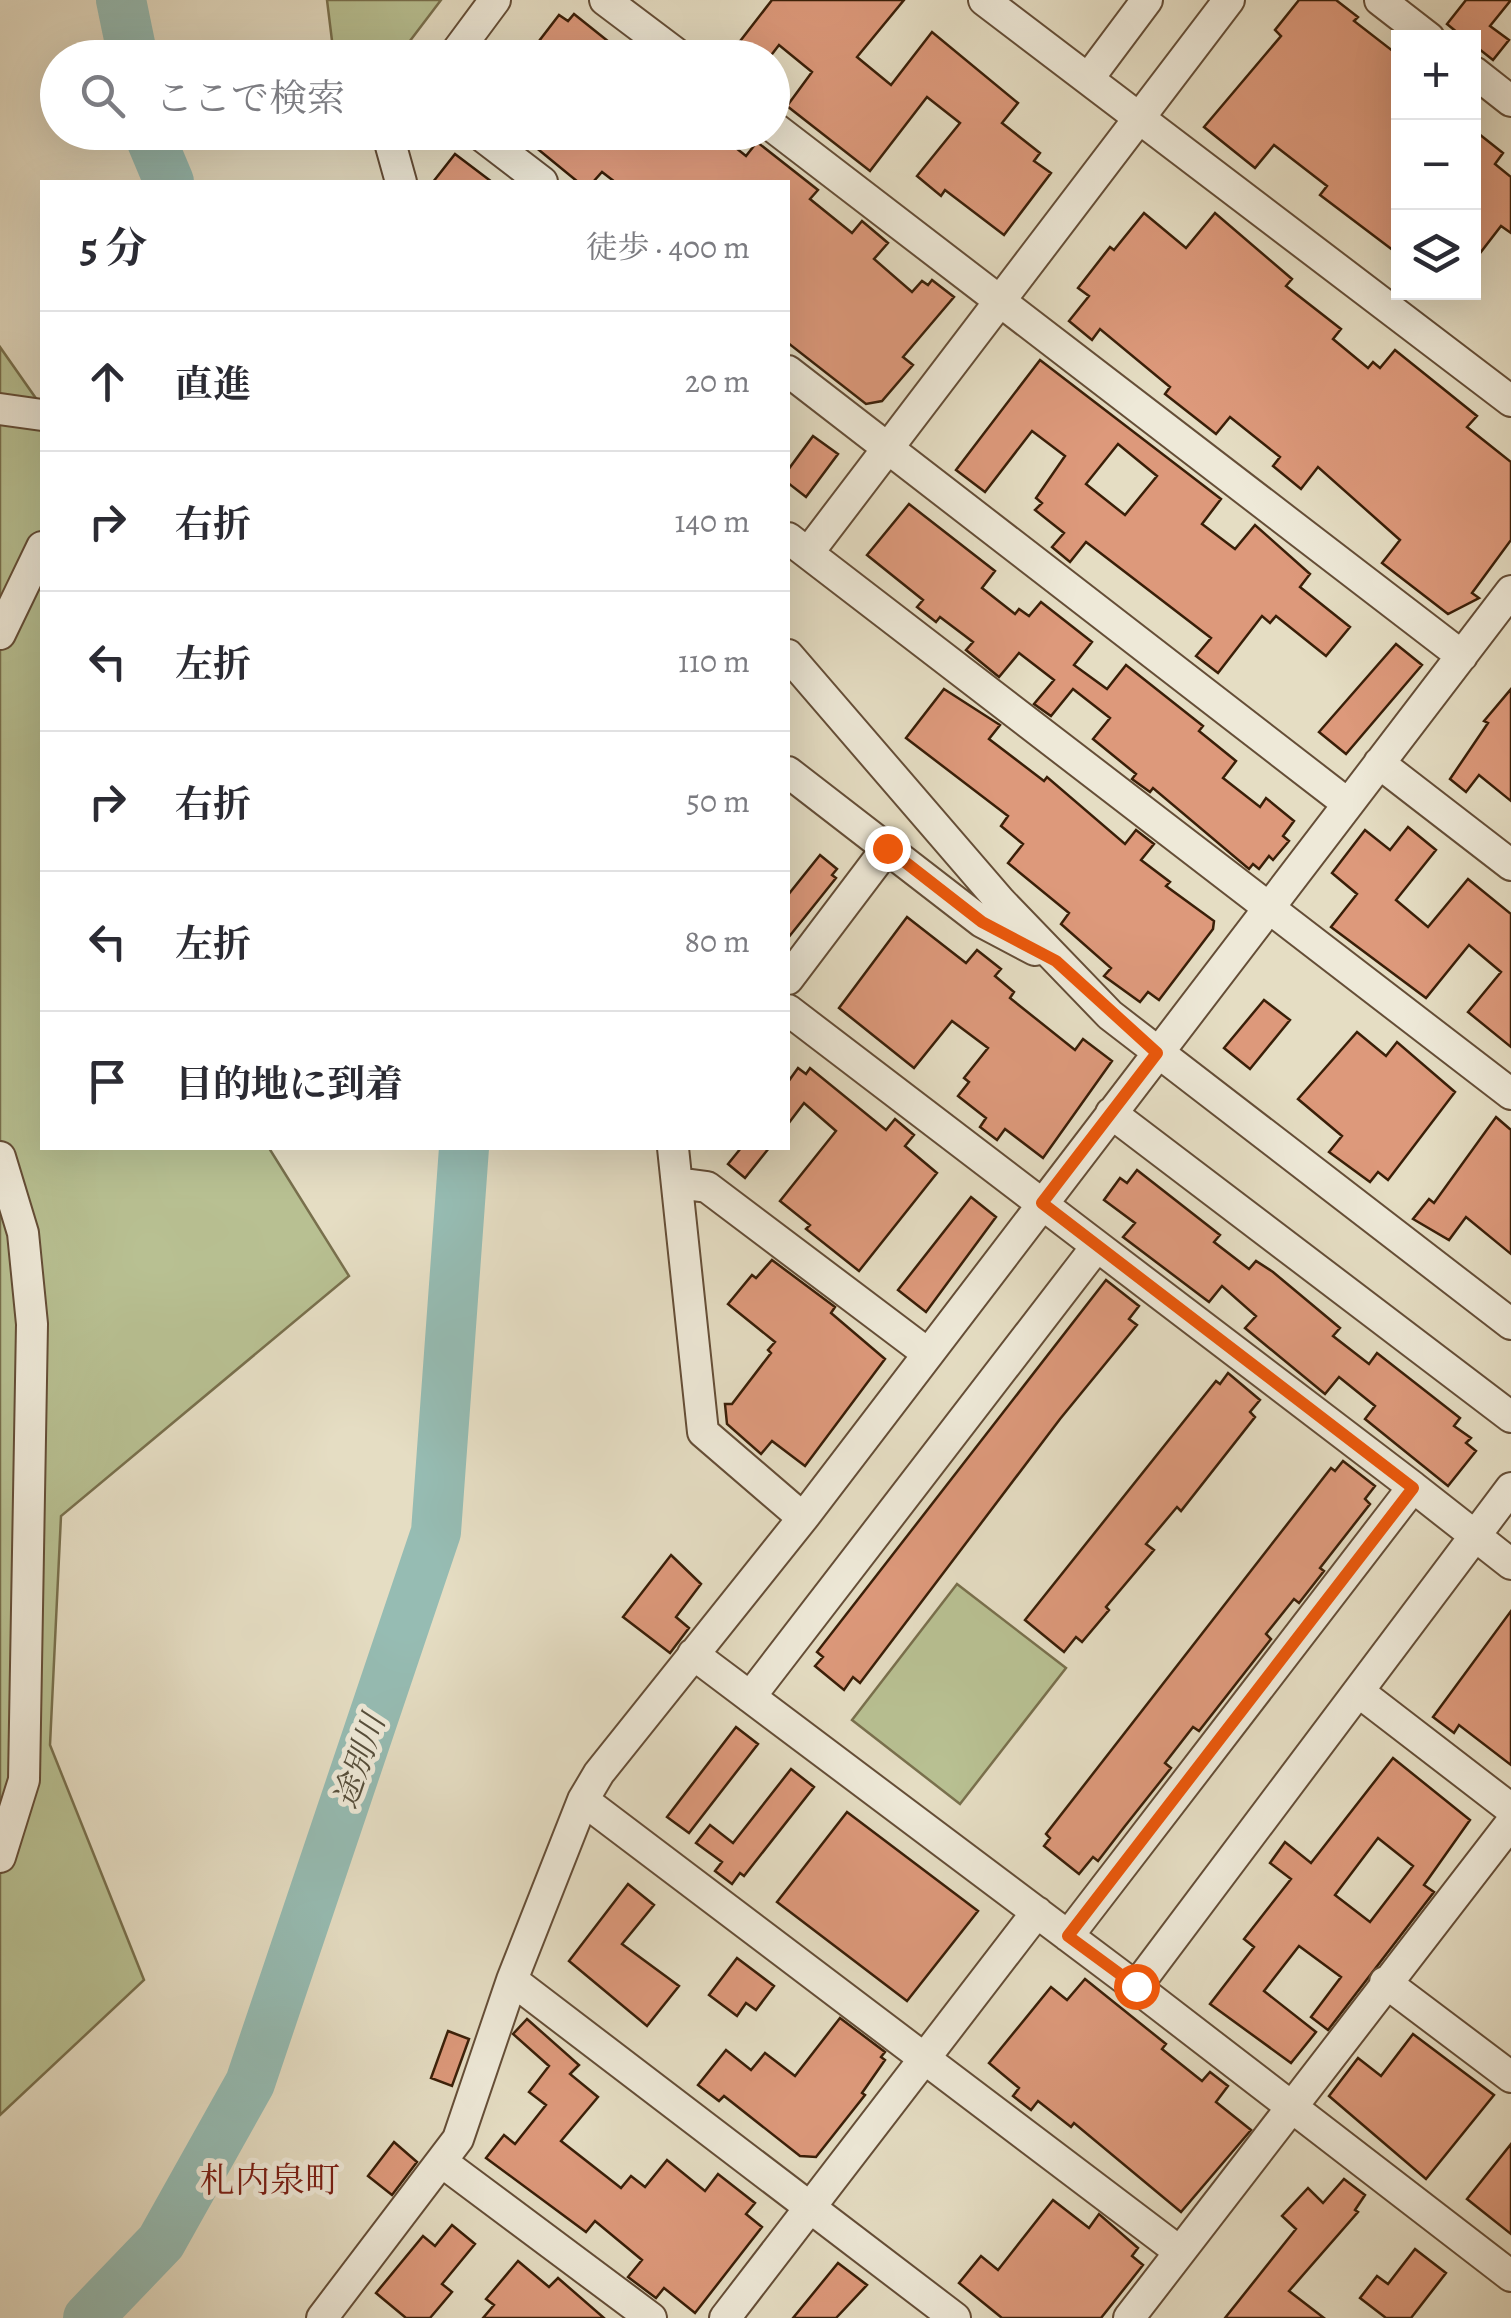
<!DOCTYPE html>
<html lang="ja">
<meta charset="utf-8">
<style>
body{margin:0;font-family:Alegreya,"Noto Serif JP",serif;background:#f2f2f3;color:#2b2b33}
.controls{position:absolute;right:30px;top:30px;display:grid;overflow:hidden;border-radius:0px;box-shadow:0 10px 40px #0002}
.controls button{width:90px;height:90px;display:grid;place-items:center;padding:0;border:0;border-bottom:2px solid #e1e1e2;background:#fff;color:#2b2b33;font:50px sans-serif}
.stop{position:absolute;width:30px;height:30px;margin:-22px;border:8px solid #ea580c;border-radius:50%;background:#fff}
.stop.end{background:#ea580c;border-color:#fff;box-shadow:0 2px 10px #0008}
.list{margin:0;padding:0;list-style:none}
h2{display:flex;justify-content:space-between;align-items:center;height:130px;margin:0;padding:0 40px;font-size:42px}
h2 small{font-size:32px;font-weight:400;color:#7c7c81}
.list li{display:grid;grid-template-columns:65px 1fr auto;gap:30px;align-items:center;box-sizing:border-box;height:140px;padding:0 40px;border-top:2px solid #e1e1e2}
.list b{display:block;font-size:38px;white-space:nowrap}
.list em{font-size:32px;font-style:normal;color:#7c7c81}
.icon{flex:none;width:55px;height:55px;fill:none;stroke:currentColor;stroke-width:2;stroke-linecap:round;stroke-linejoin:round}
.map{position:relative;flex:none;width:1511px;height:2318px;overflow:hidden}
.search{position:absolute;background:#fff;box-shadow:0 10px 40px #0002;left:40px;top:40px;width:750px;height:110px;display:flex;align-items:center;gap:25px;box-sizing:border-box;padding:0 35px;border-radius:55px;color:#7c7c81;font-size:38px}
.panel{position:absolute;background:#fff;box-shadow:0 10px 40px #0002;left:40px;top:180px;width:750px;height:970px;border-radius:0px}
.map>svg:first-child{display:block}
.green{fill:#b8c092;stroke:#79704d;stroke-width:2.5}
.lines{fill:none;stroke-linecap:round;stroke-linejoin:round}
.river{stroke:#96bcb3;stroke-width:50}
.building{fill:#dd997b;stroke:#3a1f08;stroke-width:2.5;fill-rule:evenodd}
.minor-casing{stroke:#654e37;stroke-width:34}
.minor{stroke:#eee9d8;stroke-width:30}
.route{stroke:#ea580c;stroke-width:12}
.labels{text-anchor:middle;dominant-baseline:central;stroke-width:10;stroke-linejoin:round;paint-order:stroke}
.water-label{font-size:32px;font-style:italic;fill:#564e3b;stroke:#eee9d8}
.quarter-label{font-size:35px;fill:#7a1f14;stroke:#eee9d8}
</style>
<div class="map">
<svg width="1511" height="2318" viewBox="0 0 1511 2318">
<rect width="100%" height="100%" fill="#e5ddc3"/>
<filter id="stains"><feTurbulence type="fractalNoise" baseFrequency=".002" numOctaves="4"/><feColorMatrix values="0 0 0 0 .2 0 0 0 0 .09 0 0 0 0 .02 0 0 0 .5 -.17"/></filter>
<radialGradient id="worn" r=".72"><stop offset=".6" stop-color="#630" stop-opacity="0"/><stop offset="1" stop-color="#630" stop-opacity=".3"/></radialGradient>
<path class="green" d="M 327,0 L 441,0 L 397,58 L 334,57 Z
M 0,347 L 42,407 L 42,1148 L 269,1148 L 349,1276 L 61,1516 L 50,1745 L 144,1980 L 0,2115 Z
M 957,1584 L 1066,1668 L 960,1804 L 852,1720 Z"/>
<g class="lines">
<path class="river" d="M 121,0 L 133,58
M 148,132 L 169,182
M 88,2318 L 161,2242 L 250,2083 L 436,1532 L 464,1148"/>
</g>
<path class="building" d="M 772,0 L 904,0 L 857,57 L 891,85 L 932,32 L 1018,103 L 1002,123 L 1040,153 L 1034,161 L 1051,173 L 1004,235 L 945,190 L 941,196 L 917,176 L 960,123 L 927,97 L 870,171 L 787,106 L 812,72 L 779,45 L 769,58 L 727,58 Z
M 1299,0 L 1336,0 L 1358,17 L 1354,21 L 1398,55 L 1398,254 L 1320,195 L 1327,186 L 1274,145 L 1255,168 L 1204,127 L 1281,36 L 1275,30 Z
M 1466,0 L 1511,0 L 1490,26 L 1509,40 L 1493,60 L 1474,45 L 1474,38 L 1464,38 L 1447,24 Z
M 574,14 L 629,58 L 526,58 L 559,15 L 568,21 Z
M 1474,130 L 1503,153 L 1495,164 L 1511,177 L 1511,233 L 1501,226 L 1474,261 Z
M 517,132 L 716,132 L 746,156 L 757,142 L 818,190 L 810,199 L 852,233 L 862,221 L 888,243 L 874,259 L 912,292 L 922,281 L 928,285 L 932,280 L 954,297 L 903,357 L 913,365 L 882,401 L 866,404 L 788,343 L 788,182 L 615,182 L 602,172 L 593,182 L 578,182 Z
M 455,154 L 492,182 L 433,182 Z
M 1144,213 L 1186,248 L 1215,213 L 1292,279 L 1286,286 L 1341,329 L 1333,339 L 1368,368 L 1373,362 L 1380,368 L 1395,350 L 1477,416 L 1467,427 L 1511,462 L 1511,540 L 1472,593 L 1479,598 L 1448,614 L 1382,563 L 1400,540 L 1318,467 L 1301,489 L 1273,466 L 1280,457 L 1230,417 L 1216,434 L 1165,394 L 1170,387 L 1100,329 L 1092,340 L 1069,321 L 1089,296 L 1078,288 L 1110,247 L 1114,250 Z
M 1040,360 L 1221,499 L 1202,524 L 1235,549 L 1255,525 L 1310,574 L 1300,587 L 1350,627 L 1326,656 L 1276,616 L 1270,623 L 1262,616 L 1218,673 L 1196,656 L 1211,638 L 1086,542 L 1070,562 L 1052,547 L 1064,533 L 1035,510 L 1042,503 L 1036,498 L 1065,456 L 1032,431 L 985,492 L 956,470 ZM 1118,444 L 1157,476 L 1125,515 L 1086,484 Z
M 813,436 L 838,454 L 806,497 L 788,483 L 788,470 Z
M 909,504 L 995,571 L 982,588 L 1015,614 L 1019,609 L 1029,616 L 1041,602 L 1092,642 L 1074,665 L 1107,689 L 1126,665 L 1203,726 L 1199,731 L 1236,761 L 1223,778 L 1260,807 L 1266,798 L 1294,821 L 1283,836 L 1289,841 L 1273,860 L 1269,856 L 1259,869 L 1253,864 L 1249,869 L 1153,788 L 1150,792 L 1132,779 L 1136,774 L 1093,739 L 1110,718 L 1073,689 L 1051,716 L 1034,704 L 1054,680 L 1019,653 L 999,677 L 966,650 L 973,642 L 940,617 L 936,622 L 917,607 L 923,600 L 867,555 Z
M 1396,644 L 1422,665 L 1346,754 L 1319,732 Z
M 944,689 L 1000,725 L 989,739 L 1044,781 L 1047,777 L 1125,844 L 1136,830 L 1154,844 L 1141,860 L 1170,882 L 1166,886 L 1214,921 L 1213,929 L 1159,1000 L 1148,992 L 1140,1002 L 1104,976 L 1111,968 L 1061,924 L 1069,913 L 1008,863 L 1023,844 L 1001,826 L 1008,816 L 906,738 Z
M 1511,689 L 1511,801 L 1479,775 L 1466,792 L 1450,779 L 1488,723 L 1484,721 Z
M 1408,827 L 1436,850 L 1396,900 L 1428,927 L 1468,879 L 1511,914 L 1511,1047 L 1468,1012 L 1501,972 L 1469,945 L 1426,998 L 1331,927 L 1357,894 L 1332,873 L 1365,830 L 1390,850 Z
M 820,855 L 837,869 L 832,875 L 836,878 L 788,938 L 788,895 Z
M 907,917 L 966,963 L 977,950 L 1001,969 L 995,976 L 1014,992 L 1010,998 L 1075,1050 L 1083,1039 L 1112,1061 L 1043,1158 L 1005,1129 L 997,1140 L 980,1127 L 986,1118 L 958,1096 L 969,1082 L 964,1078 L 988,1048 L 952,1021 L 914,1068 L 839,1008 Z
M 1264,1000 L 1290,1020 L 1250,1069 L 1224,1048 Z
M 1357,1032 L 1386,1056 L 1397,1042 L 1455,1092 L 1388,1180 L 1378,1172 L 1370,1182 L 1329,1152 L 1342,1136 L 1298,1099 Z
M 798,1068 L 806,1074 L 810,1068 L 886,1130 L 895,1119 L 914,1135 L 905,1146 L 937,1173 L 859,1271 L 806,1229 L 810,1225 L 780,1201 L 836,1131 L 804,1103 L 788,1124 L 788,1082 Z
M 1496,1117 L 1511,1130 L 1511,1254 L 1466,1217 L 1449,1240 L 1413,1219 L 1429,1199 L 1434,1203 Z
M 741,1148 L 769,1148 L 745,1178 L 728,1164 Z
M 1137,1170 L 1220,1235 L 1214,1242 L 1249,1269 L 1256,1261 L 1273,1272 L 1340,1328 L 1333,1336 L 1369,1364 L 1377,1353 L 1460,1418 L 1454,1426 L 1471,1438 L 1466,1443 L 1476,1451 L 1448,1486 L 1365,1419 L 1375,1406 L 1339,1377 L 1325,1394 L 1245,1328 L 1256,1316 L 1222,1286 L 1209,1302 L 1123,1237 L 1135,1223 L 1104,1200 L 1120,1178 L 1127,1183 Z
M 971,1197 L 996,1217 L 926,1312 L 898,1290 Z
M 772,1260 L 835,1307 L 831,1313 L 885,1359 L 805,1466 L 772,1441 L 761,1454 L 727,1424 L 725,1404 L 732,1404 L 771,1353 L 768,1350 L 775,1342 L 728,1304 L 752,1275 L 756,1278 Z
M 1106,1280 L 1139,1306 L 1129,1319 L 1137,1325 L 1060,1419 L 860,1683 L 853,1677 L 844,1690 L 815,1666 L 823,1657 L 817,1652 Z
M 1228,1373 L 1260,1400 L 1250,1412 L 1255,1417 L 1181,1511 L 1177,1507 L 1146,1544 L 1154,1550 L 1106,1607 L 1109,1610 L 1082,1642 L 1076,1637 L 1064,1652 L 1025,1620 L 1216,1381 L 1220,1384 Z
M 1343,1461 L 1375,1486 L 1365,1499 L 1370,1504 L 1320,1568 L 1324,1571 L 1299,1603 L 1294,1599 L 1266,1634 L 1271,1639 L 1199,1731 L 1193,1727 L 1165,1763 L 1171,1768 L 1125,1826 L 1098,1861 L 1093,1857 L 1079,1874 L 1044,1846 L 1050,1838 L 1046,1834 L 1331,1468 L 1335,1471 Z
M 671,1555 L 701,1584 L 676,1617 L 689,1628 L 670,1653 L 623,1617 Z
M 1511,1611 L 1511,1765 L 1459,1725 L 1454,1733 L 1433,1717 Z
M 736,1727 L 758,1744 L 689,1833 L 667,1817 Z
M 1393,1758 L 1470,1820 L 1424,1885 L 1434,1892 L 1328,2030 L 1311,2017 L 1341,1977 L 1299,1946 L 1264,1991 L 1316,2032 L 1291,2063 L 1210,2004 L 1254,1947 L 1244,1939 L 1291,1879 L 1270,1863 L 1285,1842 L 1311,1863 ZM 1378,1838 L 1413,1866 L 1370,1922 L 1335,1895 Z
M 791,1769 L 814,1787 L 744,1876 L 740,1873 L 732,1884 L 715,1871 L 722,1862 L 696,1843 L 710,1825 L 733,1843 Z
M 847,1812 L 978,1911 L 907,2001 L 777,1902 Z
M 628,1884 L 654,1905 L 622,1944 L 679,1986 L 647,2026 L 569,1961 Z
M 737,1958 L 774,1986 L 756,2010 L 746,2003 L 737,2016 L 709,1995 Z
M 1085,1979 L 1166,2044 L 1162,2049 L 1202,2081 L 1210,2072 L 1228,2086 L 1216,2102 L 1251,2130 L 1181,2212 L 1074,2123 L 1071,2127 L 1038,2101 L 1031,2110 L 1013,2096 L 1019,2088 L 989,2063 L 1051,1987 L 1067,2000 Z
M 840,2018 L 885,2052 L 881,2057 L 885,2060 L 862,2093 L 865,2095 L 816,2157 L 800,2156 L 724,2096 L 719,2101 L 698,2085 L 726,2050 L 751,2070 L 765,2053 L 795,2076 Z
M 527,2019 L 579,2065 L 570,2074 L 598,2097 L 561,2141 L 621,2188 L 631,2176 L 645,2187 L 667,2160 L 705,2191 L 718,2174 L 755,2203 L 746,2214 L 762,2227 L 695,2313 L 664,2288 L 656,2298 L 628,2277 L 642,2260 L 595,2221 L 586,2232 L 486,2158 L 504,2135 L 515,2144 L 546,2105 L 529,2092 L 549,2066 L 513,2034 Z
M 448,2031 L 469,2039 L 452,2086 L 431,2078 Z
M 1413,2034 L 1494,2095 L 1426,2179 L 1329,2096 L 1358,2058 L 1381,2076 Z
M 394,2142 L 417,2162 L 392,2195 L 368,2176 Z
M 1511,2144 L 1511,2234 L 1467,2199 Z
M 1344,2179 L 1365,2195 L 1355,2210 L 1358,2212 L 1289,2291 L 1324,2318 L 1225,2318 L 1296,2229 L 1282,2216 L 1308,2188 L 1323,2203 Z
M 1053,2200 L 1089,2228 L 1099,2214 L 1138,2248 L 1132,2256 L 1143,2265 L 1101,2318 L 1002,2318 L 959,2283 L 981,2256 L 998,2270 Z
M 452,2225 L 475,2244 L 442,2284 L 452,2292 L 430,2318 L 406,2318 L 376,2293 L 423,2236 L 435,2246 Z
M 1415,2249 L 1446,2273 L 1411,2318 L 1386,2318 L 1360,2298 L 1377,2276 L 1388,2284 Z
M 518,2261 L 549,2287 L 558,2278 L 604,2318 L 483,2318 L 494,2305 L 486,2299 Z
M 838,2263 L 867,2285 L 836,2318 L 793,2318 Z"/>
<g class="lines">
<defs>
<path id="minor" d="M 605,0 L 682,58
M 984,0 L 1511,401
M 1380,0 L 1429,38
M 452,58 L 495,0
M 1474,72 L 1511,101
M 1088,79 L 1147,0
M 772,126 L 1462,656
M 394,132 L 389,139 L 401,182
M 477,132 L 542,182
M 788,371 L 1348,804
M 0,409 L 42,415
M 788,538 L 1511,1094
M 808,553 L 1229,0
M 0,634 L 42,547
M 788,655 L 1001,902 L 1110,1015 L 1511,1324
M 1379,763 L 1511,865
M 788,772 L 982,922 L 1035,950
M 788,979 L 887,848
M 1111,1113 L 1511,1417
M 673,1148 L 703,1432 L 803,1518
M 0,1157 L 23,1233 L 32,1324 L 24,1780 L 0,1857
M 677,1183 L 707,1187 L 927,1353
M 1097,1246 L 1413,1487
M 693,1654 L 1136,1987 L 1511,2276
M 1359,1692 L 1511,1809
M 750,1697 L 1097,1246 L 788,1010
M 583,1800 L 1180,2252
M 1068,1936 L 1413,1487 L 1511,1564
M 512,1980 L 955,2318
M 1385,1982 L 1511,2077
M 1136,1987 L 1511,1488
M 442,2162 L 651,2318
M 322,2318 L 458,2139 L 512,1980 L 583,1800 L 599,1773 L 803,1518 L 1511,591
M 725,2318 L 1037,1912
M 1129,2318 L 1511,1823"/>
</defs>
<use href="#minor" class="minor-casing"/>
<use href="#minor" class="minor"/>
</g>
<g class="lines">
<path class="route" d="M 887,848 L 982,922 L 1056,961 L 1157,1053 L 1042,1203 L 1413,1488 L 1068,1936 L 1136,1986"/>
</g>
<g class="labels">
<g class="water-label">
<text transform="translate(359 1761) rotate(-71)">途別川</text>
</g>
<g class="quarter-label">
<text x="270" y="2180">札内泉町</text>
</g>
</g>
<rect width="100%" height="100%" filter="url(#stains)"/>
<rect width="100%" height="100%" fill="url(#worn)"/>
</svg>
<div class="controls">
<button>+</button>
<button>−</button>
<button><svg class="icon" aria-label="layers" viewBox="0 0 24 24"><path d="M12 4l9 5-9 5-9-5zM3 14l9 5 9-5"/></svg></button>
</div>
<div class="stop" style="left:1136px;top:1986px"></div>
<div class="stop end" style="left:887px;top:848px"></div>
<div class="search"><svg class="icon" aria-label="search" viewBox="0 0 24 24"><circle cx="10" cy="10" r="6"/><path d="M15 15l6 6"/></svg>ここで検索</div>
<section class="panel">
<h2>5 分<small>徒歩 · 400 m</small></h2>
<ul class="list">
<li><svg class="icon" aria-label="ahead" viewBox="0 0 24 24"><path d="M12 20V5M6 11l6-6 6 6"/></svg><div><b>直進</b></div><em>20 m</em></li>
<li><svg class="icon" aria-label="right" viewBox="0 0 24 24"><path d="M7 20v-9h11M14 6l5 5-5 5"/></svg><div><b>右折</b></div><em>140 m</em></li>
<li><svg class="icon" aria-label="left" viewBox="0 0 24 24"><path d="M17 20v-9H6M10 6l-5 5 5 5"/></svg><div><b>左折</b></div><em>110 m</em></li>
<li><svg class="icon" aria-label="right" viewBox="0 0 24 24"><path d="M7 20v-9h11M14 6l5 5-5 5"/></svg><div><b>右折</b></div><em>50 m</em></li>
<li><svg class="icon" aria-label="left" viewBox="0 0 24 24"><path d="M17 20v-9H6M10 6l-5 5 5 5"/></svg><div><b>左折</b></div><em>80 m</em></li>
<li><svg class="icon" aria-label="arrive" viewBox="0 0 24 24"><path d="M6 21V4h12l-3 4 3 4H6"/></svg><div><b>目的地に到着</b></div></li>
</ul>
</section>
</div>
